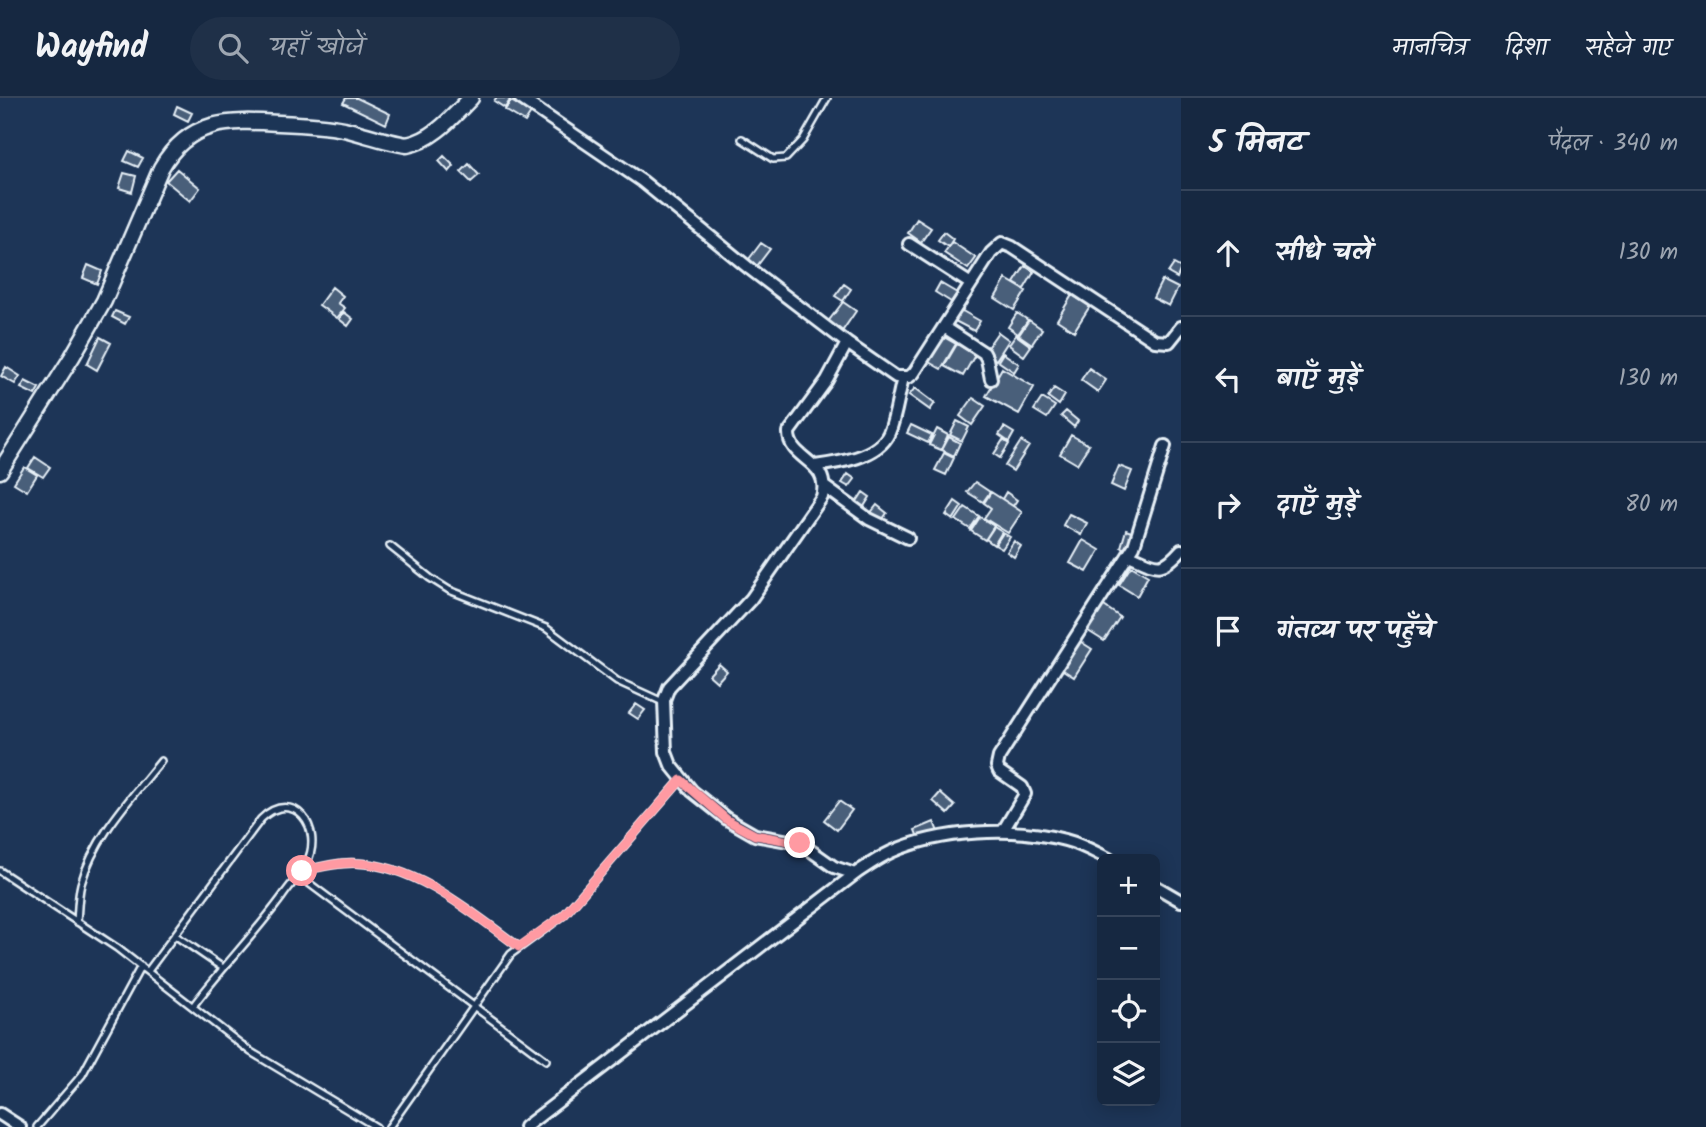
<!DOCTYPE html>
<html lang="hi">
<meta charset="utf-8">
<style>
body{margin:0;font-family:Kalam,"Playpen Sans Deva",sans-serif;background:#1f3048;color:#f1f3f6}
.controls{position:absolute;right:21px;bottom:21px;display:grid;overflow:hidden;border-radius:10px;box-shadow:0 4px 18px #0003}
.controls button{width:63px;height:63px;display:grid;place-items:center;padding:0;border:0;border-bottom:2px solid #35445a;background:#162841;color:#f1f3f6;font:35px sans-serif}
.stop{position:absolute;width:21px;height:21px;margin:-16px;border:5px solid #ff9aa2;border-radius:50%;background:#fff}
.stop.end{background:#ff9aa2;border-color:#fff;box-shadow:0 2px 7px #0008}
.list{margin:0;padding:0;list-style:none}
h2{display:flex;justify-content:space-between;align-items:center;height:91px;margin:0;padding:0 28px;font-size:30px}
h2 small{font-size:23px;font-weight:400;color:#9ea6b1}
.list li{display:grid;grid-template-columns:46px 1fr auto;gap:21px;align-items:center;box-sizing:border-box;height:126px;padding:0 28px;border-top:2px solid #35445a}
.list b{display:block;font-size:26px;white-space:nowrap}
.list em{font-size:23px;font-style:normal;color:#9ea6b1}
.icon{flex:none;width:38px;height:38px;fill:none;stroke:currentColor;stroke-width:2;stroke-linecap:round;stroke-linejoin:round}
.map{position:relative;flex:none;width:1181px;height:1029px;overflow:hidden}
header{display:flex;align-items:center;gap:42px;box-sizing:border-box;height:98px;padding:0 35px;background:#162841;border-bottom:2px solid #35445a}
header strong{font-size:33px}
nav{display:flex;gap:38px;margin-inline-start:auto;font-size:24px}
.search{width:490px;height:63px;background:#1f3048;display:flex;align-items:center;gap:18px;box-sizing:border-box;padding:0 24px;border-radius:38px;color:#9ea6b1;font-size:26px}
main{display:flex}
aside{flex:1;background:#162841}
.map>svg:first-child{display:block}
.building{fill:#495e7a;stroke:#e8f1f8;stroke-width:2}
.lines{fill:none;stroke-linecap:round;stroke-linejoin:round}
.service-casing{stroke:#e8f1f8;stroke-width:10}
.minor-casing{stroke:#e8f1f8;stroke-width:16}
.tertiary-casing{stroke:#e8f1f8;stroke-width:19}
.service{stroke:#1d3557;stroke-width:5}
.minor{stroke:#1d3557;stroke-width:10}
.tertiary{stroke:#1d3557;stroke-width:14}
.route{stroke:#ff9aa2;stroke-width:9}
</style>
<header>
<strong>Wayfind</strong>
<div class="search"><svg class="icon" aria-label="search" viewBox="0 0 24 24"><circle cx="10" cy="10" r="6"/><path d="M15 15l6 6"/></svg>यहाँ खोजें</div>
<nav><a>मानचित्र</a><a>दिशा</a><a>सहेजे गए</a></nav>
</header>
<main>
<div class="map">
<svg width="1181" height="1029" viewBox="0 0 1181 1029">
<rect width="100%" height="100%" fill="#1d3557"/>
<filter id="ink" filterUnits="userSpaceOnUse"><feTurbulence type="fractalNoise" baseFrequency=".0143" numOctaves="2"/><feDisplacementMap in="SourceGraphic" scale="14" xChannelSelector="R" yChannelSelector="G"/><feConvolveMatrix kernelMatrix="1 2 1 2 8 2 1 2 1" color-interpolation-filters="sRGB"/></filter>
<g filter="url(#ink)">
<path class="building" d="M 346,0 L 357,0 L 390,16 L 386,26 L 343,5 Z
M 496,0 L 507,0 L 510,2 L 505,10 L 494,3 Z
M 511,3 L 531,15 L 525,24 L 505,12 Z
M 177,8 L 192,15 L 188,23 L 174,16 Z
M 129,53 L 143,60 L 138,69 L 124,63 Z
M 444,58 L 454,68 L 449,74 L 439,63 Z
M 469,66 L 479,77 L 471,84 L 461,74 Z
M 177,71 L 200,90 L 190,103 L 166,83 Z
M 124,75 L 136,78 L 132,94 L 119,90 Z
M 917,121 L 931,130 L 921,144 L 908,135 Z
M 944,134 L 953,141 L 948,149 L 938,142 Z
M 952,144 L 976,160 L 968,171 L 944,155 Z
M 761,145 L 770,151 L 757,168 L 749,161 Z
M 1174,166 L 1181,170 L 1177,180 L 1168,175 Z
M 88,167 L 102,173 L 97,186 L 83,180 Z
M 1025,168 L 1034,174 L 1024,191 L 1014,185 Z
M 1006,181 L 1026,193 L 1014,212 L 995,200 Z
M 1162,182 L 1178,190 L 1169,208 L 1153,200 Z
M 940,185 L 957,195 L 951,204 L 935,194 Z
M 844,186 L 851,191 L 843,203 L 835,198 Z
M 332,189 L 343,198 L 338,205 L 345,210 L 337,220 L 319,207 Z
M 1072,197 L 1090,208 L 1074,233 L 1057,222 Z
M 843,204 L 856,213 L 841,235 L 827,225 Z
M 959,211 L 980,223 L 974,233 L 953,222 Z
M 115,213 L 129,219 L 125,226 L 112,219 Z
M 344,214 L 353,221 L 348,228 L 339,221 Z
M 1017,215 L 1028,222 L 1018,236 L 1008,229 Z
M 1029,222 L 1042,231 L 1032,246 L 1019,237 Z
M 998,234 L 1009,242 L 996,262 L 984,254 Z
M 1016,237 L 1031,248 L 1024,258 L 1009,247 Z
M 942,238 L 956,246 L 941,271 L 927,263 Z
M 100,239 L 111,245 L 97,272 L 87,266 Z
M 957,246 L 975,257 L 963,278 L 944,268 Z
M 1003,255 L 1019,266 L 1014,274 L 998,263 Z
M 6,269 L 20,278 L 15,286 L 1,278 Z
M 1002,270 L 1034,289 L 1019,316 L 986,298 Z
M 1089,270 L 1106,282 L 1098,294 L 1081,282 Z
M 25,283 L 39,290 L 35,297 L 21,290 Z
M 915,290 L 935,305 L 930,312 L 909,297 Z
M 1054,290 L 1065,297 L 1059,307 L 1048,299 Z
M 973,300 L 985,308 L 972,327 L 960,318 Z
M 1042,300 L 1055,308 L 1047,320 L 1034,312 Z
M 1066,313 L 1078,323 L 1074,329 L 1061,318 Z
M 957,323 L 969,329 L 962,343 L 950,337 Z
M 911,327 L 932,337 L 928,345 L 907,335 Z
M 1004,329 L 1014,335 L 1009,344 L 999,337 Z
M 937,331 L 948,337 L 941,352 L 929,347 Z
M 1071,337 L 1089,347 L 1077,366 L 1060,356 Z
M 949,339 L 960,345 L 954,358 L 942,352 Z
M 1003,342 L 1009,346 L 1000,360 L 994,356 Z
M 1021,343 L 1029,348 L 1013,373 L 1005,368 Z
M 944,355 L 954,360 L 946,377 L 935,372 Z
M 35,359 L 50,369 L 43,379 L 28,370 Z
M 1119,368 L 1132,373 L 1124,393 L 1111,387 Z
M 24,369 L 37,377 L 27,393 L 14,385 Z
M 848,376 L 855,381 L 849,389 L 842,385 Z
M 975,384 L 990,394 L 983,404 L 967,394 Z
M 863,394 L 870,399 L 861,413 L 854,408 Z
M 991,394 L 1022,414 L 1008,435 L 984,420 L 991,410 L 984,405 Z
M 1006,394 L 1017,402 L 1013,408 L 1002,401 Z
M 955,403 L 962,408 L 953,422 L 946,417 Z
M 877,407 L 887,415 L 880,425 L 869,417 Z
M 965,409 L 979,418 L 970,431 L 956,422 Z
M 1069,416 L 1087,425 L 1081,437 L 1063,427 Z
M 980,419 L 994,428 L 985,442 L 971,433 Z
M 994,429 L 1002,434 L 994,447 L 986,441 Z
M 1126,432 L 1134,435 L 1128,452 L 1121,449 Z
M 1003,435 L 1010,439 L 1002,451 L 995,447 Z
M 1083,442 L 1100,452 L 1087,474 L 1070,465 Z
M 1014,443 L 1021,448 L 1014,459 L 1007,454 Z
M 1131,468 L 1148,478 L 1137,498 L 1119,487 Z
M 1101,506 L 1120,519 L 1104,543 L 1085,531 Z
M 1078,542 L 1092,551 L 1074,579 L 1060,570 Z
M 719,566 L 727,573 L 717,584 L 709,577 Z
M 636,606 L 645,612 L 638,621 L 629,615 Z
M 940,695 L 955,708 L 948,716 L 933,703 Z
M 839,703 L 852,712 L 837,732 L 824,722 Z
M 934,724 L 938,734 L 919,742 L 915,732 Z"/>
<g class="lines">
<defs>
<path id="service" d="M 742,41 L 773,61 L 786,60 L 803,42 L 827,0
M 390,448 L 430,480 L 449,492 L 546,530 L 617,583 L 665,605
M 0,773 L 117,850 L 251,954 L 376,1029
M 302,773 C 319,769 339,764 356,765 C 416,767 473,815 519,849
M 298,777 L 546,962
M 77,824 C 78,811 78,798 81,786 C 94,739 131,700 161,663
M 176,838 L 223,870
M 148,873 L 261,721 C 294,689 324,731 307,764 C 301,776 290,787 282,799 C 254,837 221,871 193,908
M 37,1029 L 82,977 L 141,868
M 389,1029 L 511,856 L 564,817 L 681,682"/>
<path id="minor" d="M 520,0 L 642,83 L 750,171 L 847,245 L 896,279 L 909,279 L 914,275 L 991,155 L 1002,145 L 1012,149 L 1155,243 L 1169,244 L 1181,229
M 909,146 L 971,186
M 944,229 L 984,255 L 987,261 L 991,281
M 847,245 L 827,282 L 789,334 C 788,363 832,362 822,399 L 751,501 L 669,589 L 664,602 L 666,654 L 671,667 L 692,693 L 727,721 L 755,737 L 800,745 L 834,769 L 855,776
M 814,368 C 837,365 878,360 889,335 C 896,319 898,298 903,280
M 825,389 L 869,421 L 908,440
M 1129,457 C 1156,468 1160,476 1181,452
M 1003,733 L 1025,696 L 1022,689 L 999,673 L 997,668 L 999,659 L 1134,448 L 1165,348
M 1155,788 L 1181,803
M 0,1016 L 20,1029
M 525,1029 L 855,776 C 867,768 878,760 891,754 C 940,732 1013,728 1065,742 C 1081,746 1095,754 1109,761"/>
<path id="tertiary" d="M 0,373 L 72,259 L 104,203 L 161,70 C 189,21 229,22 279,25 C 301,26 323,27 344,31 C 365,36 386,44 407,47 C 434,42 453,18 471,0"/>
</defs>
<use href="#service" class="service-casing"/>
<use href="#minor" class="minor-casing"/>
<use href="#tertiary" class="tertiary-casing"/>
<use href="#service" class="service"/>
<use href="#minor" class="minor"/>
<use href="#tertiary" class="tertiary"/>
</g>
</g>
<g class="lines" filter="url(#ink)">
<path class="route" d="M 302,773 C 319,769 339,764 356,765 C 417,767 472,815 519,849 L 564,817 L 681,682 L 727,722 L 755,737 L 800,745"/>
</g>
</svg>
<div class="controls">
<button>+</button>
<button>−</button>
<button><svg class="icon" aria-label="locate" viewBox="0 0 24 24"><circle cx="12" cy="12" r="6"/><path d="M12 2v4M12 18v4M2 12h4M18 12h4"/></svg></button>
<button><svg class="icon" aria-label="layers" viewBox="0 0 24 24"><path d="M12 4l9 5-9 5-9-5zM3 14l9 5 9-5"/></svg></button>
</div>
<div class="stop" style="left:302px;top:773px"></div>
<div class="stop end" style="left:800px;top:745px"></div>
</div>
<aside>
<h2>5 मिनट<small>पैदल · 340 m</small></h2>
<ul class="list">
<li><svg class="icon" aria-label="ahead" viewBox="0 0 24 24"><path d="M12 20V5M6 11l6-6 6 6"/></svg><div><b>सीधे चलें</b></div><em>130 m</em></li>
<li><svg class="icon" aria-label="left" viewBox="0 0 24 24"><path d="M17 20v-9H6M10 6l-5 5 5 5"/></svg><div><b>बाएँ मुड़ें</b></div><em>130 m</em></li>
<li><svg class="icon" aria-label="right" viewBox="0 0 24 24"><path d="M7 20v-9h11M14 6l5 5-5 5"/></svg><div><b>दाएँ मुड़ें</b></div><em>80 m</em></li>
<li><svg class="icon" aria-label="arrive" viewBox="0 0 24 24"><path d="M6 21V4h12l-3 4 3 4H6"/></svg><div><b>गंतव्य पर पहुँचे</b></div></li>
</ul>
</aside>
</main>
